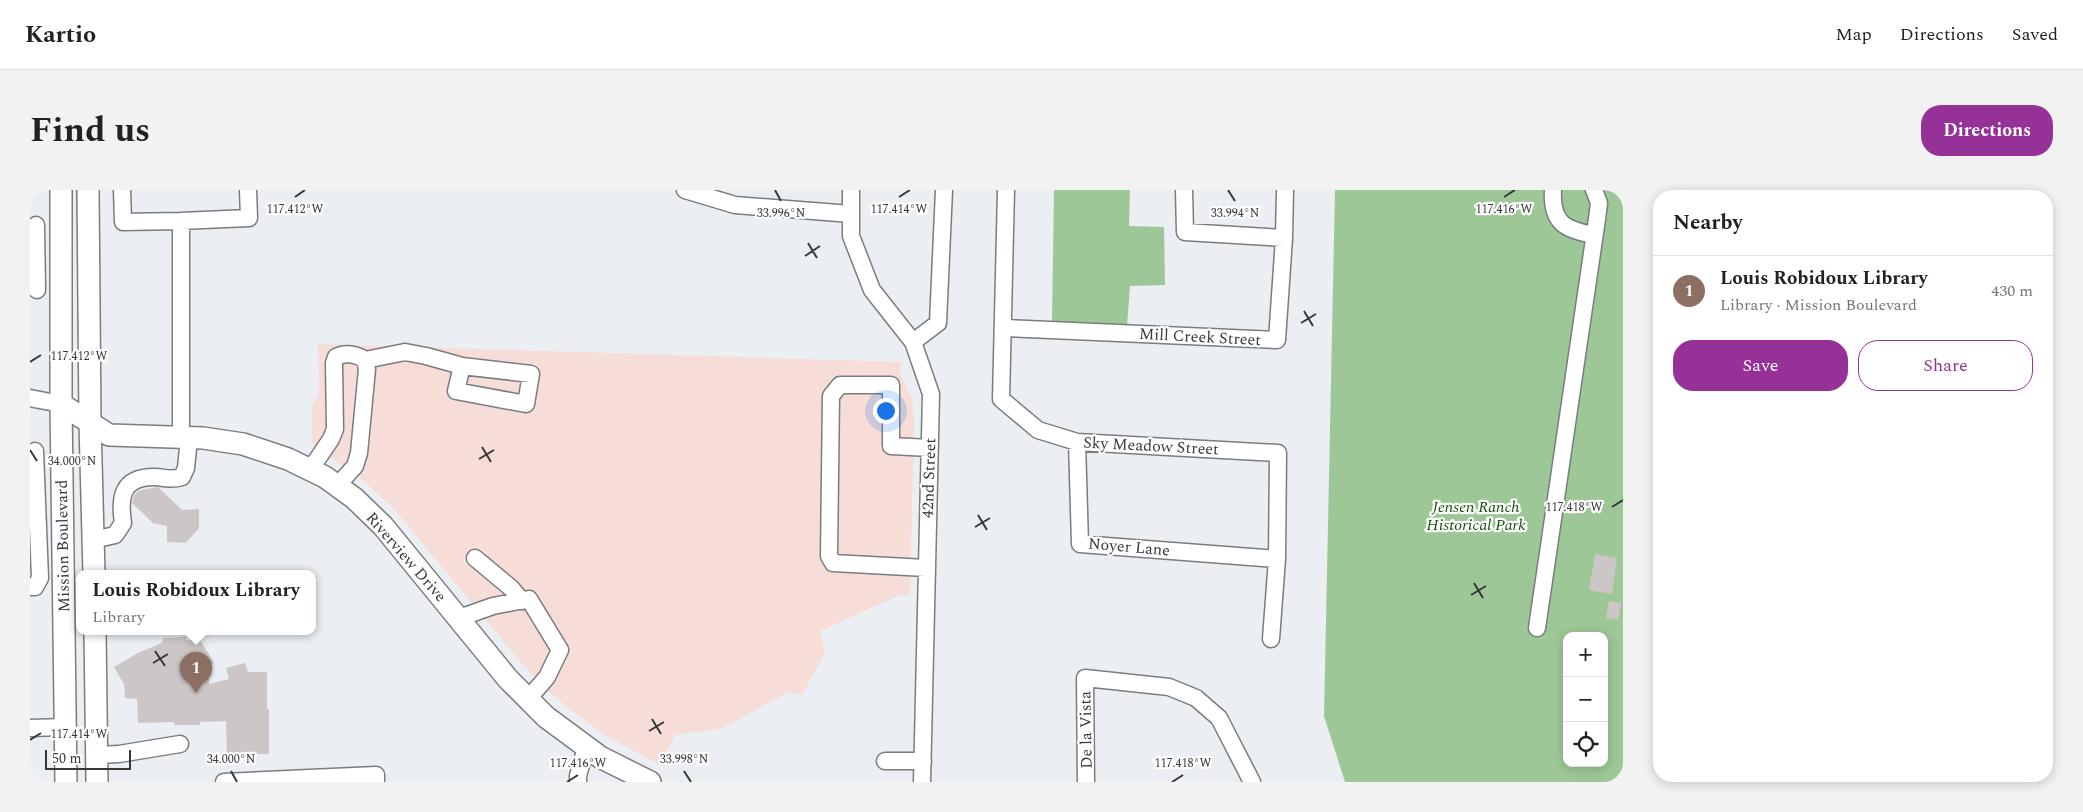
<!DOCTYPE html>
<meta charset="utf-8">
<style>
body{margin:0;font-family:Spectral,serif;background:#f2f2f2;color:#222}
.controls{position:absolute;right:15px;bottom:15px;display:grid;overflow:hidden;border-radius:10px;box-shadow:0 2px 12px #0003}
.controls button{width:45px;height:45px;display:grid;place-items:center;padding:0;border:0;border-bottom:1px solid #e0e0e0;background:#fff;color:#222;font:25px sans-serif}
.scale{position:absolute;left:15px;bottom:12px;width:86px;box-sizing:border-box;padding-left:5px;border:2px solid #37383a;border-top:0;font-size:14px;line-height:18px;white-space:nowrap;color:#37383a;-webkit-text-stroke:4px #fff;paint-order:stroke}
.you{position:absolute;left:855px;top:220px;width:18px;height:18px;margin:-12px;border:4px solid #fff;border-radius:50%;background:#1a73e8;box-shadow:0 0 0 8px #1a73e833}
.badge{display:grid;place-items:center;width:32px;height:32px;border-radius:50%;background:#963197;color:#fff;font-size:16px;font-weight:700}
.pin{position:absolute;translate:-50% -41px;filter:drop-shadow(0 1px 2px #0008)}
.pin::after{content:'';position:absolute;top:26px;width:18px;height:15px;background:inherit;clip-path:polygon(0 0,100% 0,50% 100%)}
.popup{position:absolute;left:46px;top:380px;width:240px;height:65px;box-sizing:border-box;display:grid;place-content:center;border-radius:10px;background:#fff;filter:drop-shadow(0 1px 4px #0005);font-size:16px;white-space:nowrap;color:#767676}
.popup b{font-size:19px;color:#222}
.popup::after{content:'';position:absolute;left:50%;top:100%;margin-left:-10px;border:10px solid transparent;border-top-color:#fff}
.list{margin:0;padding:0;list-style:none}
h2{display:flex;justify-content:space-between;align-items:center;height:65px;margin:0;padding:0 20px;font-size:21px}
h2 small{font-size:16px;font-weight:400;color:#767676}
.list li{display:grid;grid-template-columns:32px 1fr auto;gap:15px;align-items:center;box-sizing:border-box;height:70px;padding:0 20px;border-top:1px solid #e0e0e0}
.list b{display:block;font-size:19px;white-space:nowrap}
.list p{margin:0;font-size:16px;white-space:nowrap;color:#767676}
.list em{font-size:16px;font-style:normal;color:#767676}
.actions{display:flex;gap:10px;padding:15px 20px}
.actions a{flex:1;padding:11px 0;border:1px solid #963197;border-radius:20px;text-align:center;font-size:18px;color:#963197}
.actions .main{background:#963197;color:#fff}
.icon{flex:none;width:28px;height:28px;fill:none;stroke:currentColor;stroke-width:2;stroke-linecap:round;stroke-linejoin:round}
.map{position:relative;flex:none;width:1593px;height:592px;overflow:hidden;border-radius:20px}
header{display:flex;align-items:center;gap:30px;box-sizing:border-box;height:70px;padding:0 25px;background:#fff;border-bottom:1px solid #e0e0e0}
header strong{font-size:24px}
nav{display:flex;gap:28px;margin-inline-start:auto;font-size:18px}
.intro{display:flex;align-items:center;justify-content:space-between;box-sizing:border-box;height:120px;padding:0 30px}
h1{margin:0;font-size:35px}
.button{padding:12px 22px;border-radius:20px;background:#963197;color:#fff;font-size:18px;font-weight:700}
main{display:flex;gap:30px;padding:0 30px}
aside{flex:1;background:#fff;border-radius:20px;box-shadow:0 2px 12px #0003}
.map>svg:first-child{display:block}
.education{fill:#f7ddd8}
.green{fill:#9ec797;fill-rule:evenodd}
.building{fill:#ccc7c6}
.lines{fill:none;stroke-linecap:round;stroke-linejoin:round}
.minor-casing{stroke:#7a7c80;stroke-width:19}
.major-casing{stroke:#7a7c80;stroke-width:24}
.minor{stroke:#fff;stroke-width:16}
.major{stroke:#fff;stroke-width:21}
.ticks{fill:none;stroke:#37383a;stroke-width:2}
.labels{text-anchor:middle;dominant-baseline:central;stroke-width:4.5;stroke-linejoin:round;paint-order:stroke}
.street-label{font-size:16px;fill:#37383a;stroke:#fff}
.park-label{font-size:16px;font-style:italic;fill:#105105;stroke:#fff}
.ticks-label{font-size:12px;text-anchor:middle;fill:#37383a;stroke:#fff;stroke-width:4.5;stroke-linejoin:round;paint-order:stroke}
</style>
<header>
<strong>Kartio</strong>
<nav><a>Map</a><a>Directions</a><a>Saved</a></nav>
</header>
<div class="intro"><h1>Find us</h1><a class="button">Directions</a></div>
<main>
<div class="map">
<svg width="1593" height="592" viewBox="0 0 1593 592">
<rect width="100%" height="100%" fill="#ebeef2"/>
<path class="education" d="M 288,154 L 871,172 L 870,184 L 882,208 L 884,229 L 880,405 L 870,405 L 790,441 L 795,463 L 772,505 L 759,502 L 690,539 L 645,545 L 630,575 L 575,545 L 538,518 L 518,500 L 494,476 L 364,319 L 335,292 L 282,254 L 282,215 L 289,204 Z"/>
<path class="green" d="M 1024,0 L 1100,0 L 1099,36 L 1134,37 L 1135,95 L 1100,96 L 1097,136 L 1022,132 Z
M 1305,0 L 1593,0 L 1593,592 L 1315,592 L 1294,526 ZM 1537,446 L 1574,446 L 1574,573 L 1537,573 Z"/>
<path class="building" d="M 128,297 L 152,320 L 169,319 L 169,338 L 156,353 L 137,352 L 137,336 L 123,333 L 102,313 L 104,305 L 110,300 Z
M 1565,364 L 1587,368 L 1582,404 L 1559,400 Z
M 1579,411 L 1591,413 L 1588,430 L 1576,428 Z
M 156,447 L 156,450 L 170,450 L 184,473 L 178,475 L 179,494 L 199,489 L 196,478 L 215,473 L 218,482 L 237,482 L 237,519 L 239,519 L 239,564 L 197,565 L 196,531 L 170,532 L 170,535 L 144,535 L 144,532 L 108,533 L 107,509 L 95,508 L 94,494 L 84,477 L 108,463 L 132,453 L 133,448 Z"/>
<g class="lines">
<defs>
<path id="minor" d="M 92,0 L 93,32 L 151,31 L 219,28 L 218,0
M 655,0 L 705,15 L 821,24
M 821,0 L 821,46 L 842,100 L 883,152 L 901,204 L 892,592
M 976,0 L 971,209 L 1008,240 L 1047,252 L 1248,263 L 1247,369 L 1241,449
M 1154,0 L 1155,42 L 1254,48
M 1523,0 C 1521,33 1535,40 1564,45
M 151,31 L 151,248
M 6,35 L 7,100
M 974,138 L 1247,150 L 1254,48 L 1255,0
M 883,152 L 908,133 L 914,0
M 335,170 L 375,162 L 396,166 L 432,176 L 426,201 L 496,214 L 501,184 L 432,176
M 0,208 L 31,214
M 1047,252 L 1050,354 L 1247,369
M 280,280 L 301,249 L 305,239 L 304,173 L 306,167 C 315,162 327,164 335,170 L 337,179 L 329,263 L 325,276 L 307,296
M 63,350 L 85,345 L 93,333 C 89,307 92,287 124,287 C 136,287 139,291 152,287 L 156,278 L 159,248
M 445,368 L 481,398 L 492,411
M 896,378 L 803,373 L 799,366 L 801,206 L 810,195 L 861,195 L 861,256 L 900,258
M 0,397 L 5,397 L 10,388 L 5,261
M 429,428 L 463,416 L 499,409 L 530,460 L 517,487 L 498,509
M 1507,438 L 1567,29 L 1569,13 L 1564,0
M 0,538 L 35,537
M 67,565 L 89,564 L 150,554
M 855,571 L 893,571
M 194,592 L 346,585 L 346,592
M 548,592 L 548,586 L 556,557
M 1056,592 L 1055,488 L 1139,497 L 1166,508 L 1189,528 L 1222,592"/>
<path id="major" d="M 31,0 L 31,214 L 36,592
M 58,0 L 60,233 L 64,384
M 31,214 L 79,245 L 173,248 L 213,254 L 258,269 L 295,287 L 324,308 L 353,336 L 478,489 L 516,527 L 570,567 L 620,592
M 65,442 L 67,592"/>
</defs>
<use href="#minor" class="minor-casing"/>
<use href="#major" class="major-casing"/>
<use href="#minor" class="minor"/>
<use href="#major" class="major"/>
</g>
<path class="ticks" d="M 745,0 L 751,11M 1198,0 L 1205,11M 265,7 L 275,0M 869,7 L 880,0M 1474,7 L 1485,0M 778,53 L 787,68M 775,66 L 790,56M 1274,121 L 1283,136M 1271,133 L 1286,124M 0,172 L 11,165M 452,257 L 461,272M 0,260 L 7,271M 449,269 L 464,260M 1582,317 L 1593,310M 948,325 L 957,340M 945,337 L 960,328M 1444,393 L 1453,408M 1441,405 L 1456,396M 125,461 L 135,476M 123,473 L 138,464M 622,529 L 631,544M 619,541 L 634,532M 0,550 L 11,543M 201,581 L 207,592M 654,581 L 661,592M 537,592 L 548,585M 1142,592 L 1153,585"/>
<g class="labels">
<g class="street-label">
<text transform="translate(1170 147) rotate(3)">Mill Creek Street</text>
<text transform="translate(1121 256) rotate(3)">Sky Meadow Street</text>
<text transform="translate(899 288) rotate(-88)">42nd Street</text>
<text transform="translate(33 356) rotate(-91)">Mission Boulevard</text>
<text transform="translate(1099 357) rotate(5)">Noyer Lane</text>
<text transform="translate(376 367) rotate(49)">Riverview Drive</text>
<text transform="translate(1056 540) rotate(-91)">De la Vista</text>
</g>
<g class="park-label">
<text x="1446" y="317">Jensen Ranch<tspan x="1446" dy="18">Historical Park</tspan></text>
</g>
</g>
<g class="ticks-label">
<text x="265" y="23">117.412°W</text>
<text x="869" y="23">117.414°W</text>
<text x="1474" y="23">117.416°W</text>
<text x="751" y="27">33.996°N</text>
<text x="1205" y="27">33.994°N</text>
<text x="49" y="170">117.412°W</text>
<text x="42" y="275">34.000°N</text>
<text x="1544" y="321">117.418°W</text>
<text x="49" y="548">117.414°W</text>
<text x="201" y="573">34.000°N</text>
<text x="654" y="573">33.998°N</text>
<text x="548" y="577">117.416°W</text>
<text x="1153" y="577">117.418°W</text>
</g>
</svg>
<div class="controls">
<button>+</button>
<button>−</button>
<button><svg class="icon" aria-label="locate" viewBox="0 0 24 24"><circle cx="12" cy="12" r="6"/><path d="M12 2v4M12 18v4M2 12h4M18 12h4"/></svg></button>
</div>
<div class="scale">50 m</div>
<div class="you"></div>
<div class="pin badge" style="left:166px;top:503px;background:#8d6e63">1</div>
<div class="popup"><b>Louis Robidoux Library</b>Library</div>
</div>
<aside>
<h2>Nearby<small></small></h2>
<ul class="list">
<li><span class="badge" style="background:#8d6e63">1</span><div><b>Louis Robidoux Library</b><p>Library · Mission Boulevard</p></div><em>430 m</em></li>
</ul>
<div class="actions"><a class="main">Save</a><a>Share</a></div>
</aside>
</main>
